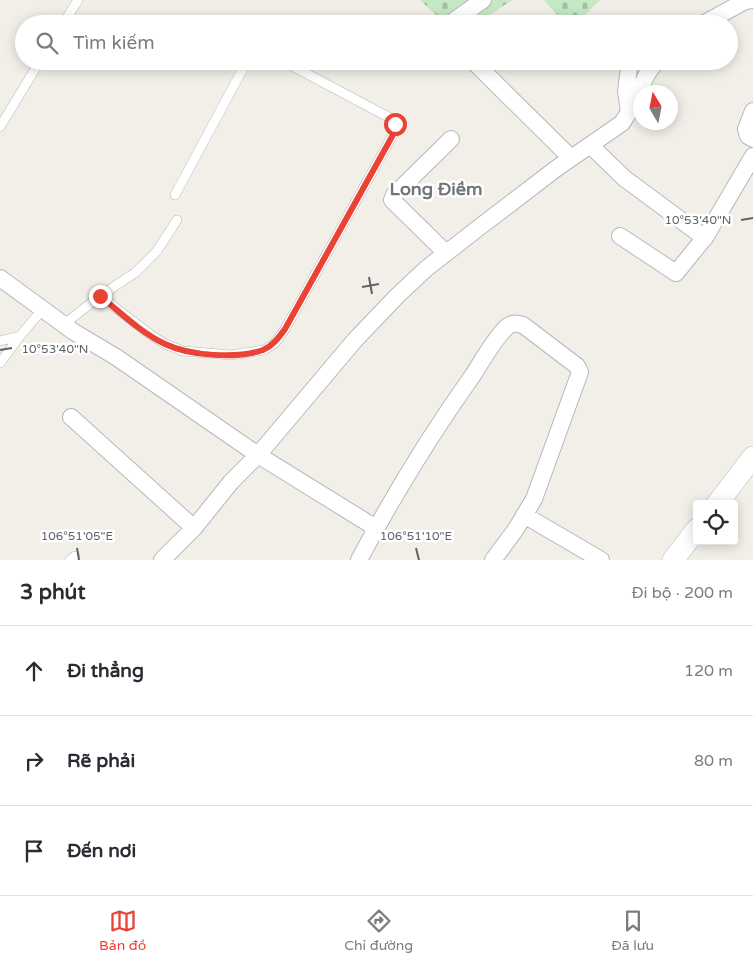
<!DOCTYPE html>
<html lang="vi">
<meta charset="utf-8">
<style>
body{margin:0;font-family:"Varela Round",sans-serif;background:#f7f7f7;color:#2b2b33}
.controls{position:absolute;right:15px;bottom:15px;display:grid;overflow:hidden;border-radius:5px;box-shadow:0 2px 12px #0003}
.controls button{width:45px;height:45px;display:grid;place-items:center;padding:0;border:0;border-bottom:1px solid #e1e1e2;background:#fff;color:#2b2b33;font:25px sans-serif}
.compass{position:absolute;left:633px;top:85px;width:45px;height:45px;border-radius:50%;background:#fff;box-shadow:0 2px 12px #0003;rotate:350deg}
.stop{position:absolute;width:15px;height:15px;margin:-11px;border:4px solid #ea4335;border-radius:50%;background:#fff}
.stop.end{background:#ea4335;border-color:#fff;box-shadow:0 1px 5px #0008}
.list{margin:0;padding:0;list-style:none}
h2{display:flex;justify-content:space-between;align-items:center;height:65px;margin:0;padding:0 20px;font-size:21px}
h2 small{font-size:16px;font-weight:400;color:#7c7c81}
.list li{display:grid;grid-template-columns:32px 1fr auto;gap:15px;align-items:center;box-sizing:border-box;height:90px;padding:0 20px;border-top:1px solid #e1e1e2}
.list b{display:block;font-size:19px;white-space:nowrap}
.list em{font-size:16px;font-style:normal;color:#7c7c81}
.icon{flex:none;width:28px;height:28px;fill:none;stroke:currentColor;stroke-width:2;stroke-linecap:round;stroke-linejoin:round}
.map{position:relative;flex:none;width:753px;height:560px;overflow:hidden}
.search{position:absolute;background:#fff;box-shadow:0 2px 12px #0003;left:15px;right:15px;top:15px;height:55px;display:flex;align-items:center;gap:12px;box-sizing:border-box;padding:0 18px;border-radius:28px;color:#7c7c81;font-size:19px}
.sheet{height:335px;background:#fff}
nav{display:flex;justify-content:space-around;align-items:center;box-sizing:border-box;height:70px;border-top:1px solid #e1e1e2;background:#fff;font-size:14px;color:#7c7c81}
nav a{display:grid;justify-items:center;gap:2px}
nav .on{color:#ea4335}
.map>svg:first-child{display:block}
.cemetery{fill:url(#cemetery-stones)}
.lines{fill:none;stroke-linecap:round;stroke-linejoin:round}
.service-casing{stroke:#b5b8bc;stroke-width:10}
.minor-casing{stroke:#b5b8bc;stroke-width:18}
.tertiary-casing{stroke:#b5b8bc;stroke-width:22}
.service{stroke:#fff;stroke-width:9}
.minor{stroke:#fff;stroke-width:16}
.tertiary{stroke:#fff;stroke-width:21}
.route{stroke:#ea4335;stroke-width:6}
.ticks{fill:none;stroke:#5f6368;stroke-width:2}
.labels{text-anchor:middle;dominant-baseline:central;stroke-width:5;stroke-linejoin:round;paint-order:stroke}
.quarter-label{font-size:18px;font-weight:bold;fill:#70757a;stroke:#fff}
.ticks-label{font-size:12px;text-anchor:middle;fill:#5f6368;stroke:#fff;stroke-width:5;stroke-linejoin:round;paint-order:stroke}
</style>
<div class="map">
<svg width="753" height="560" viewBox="0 0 753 560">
<defs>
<pattern id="cemetery-stones" width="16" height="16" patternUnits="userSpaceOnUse" patternTransform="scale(1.25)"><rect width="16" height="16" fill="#c5e8c5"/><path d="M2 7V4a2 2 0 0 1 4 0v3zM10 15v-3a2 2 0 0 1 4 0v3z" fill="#a3c0a4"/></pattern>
</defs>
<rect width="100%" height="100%" fill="#f1efe8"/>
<path class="cemetery" d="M 420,0 L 512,0 L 477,24 L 446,24 Z
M 544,0 L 600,0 L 575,24 L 565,24 Z"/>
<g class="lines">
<defs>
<path id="service" d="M 63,24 L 78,0
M 0,127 L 40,61
M 175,195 L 247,61
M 100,296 L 151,335 L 165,344 L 183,351 L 231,355 L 264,350 L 275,343 L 285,329 L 394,133 L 395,124 L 392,119 L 283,61
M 63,325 L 100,296 L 136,272 L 157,251 L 177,220
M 20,336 L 42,310
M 0,341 L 20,336 L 0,363
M 70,560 L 75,556"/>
<path id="minor" d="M 453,24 L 455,20 L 483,0
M 703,24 L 745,1 L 752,0
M 473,61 L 571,158
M 753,111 L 746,129 L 748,136 L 753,139
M 629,112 L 626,91 L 630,61
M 590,145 L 624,178 L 705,238
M 620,236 L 676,273 L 706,236 L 753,156
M 446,253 L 392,200 L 394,195 L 451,139
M 0,278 L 74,332 L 116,357 L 258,455 L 376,528
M 71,417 L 194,528
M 524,515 L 601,560
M 162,560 L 194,528 L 231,482 L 258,455 L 355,340 L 398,295 L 427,268 L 481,226 L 557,168 L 622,123 L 633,106 L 646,76 L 656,61
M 359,560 C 393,496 431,434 473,375 C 482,361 496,336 508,326 C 513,322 517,324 523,325 L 577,366 L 580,372 L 534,499 L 516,529 L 493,560"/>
<path id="tertiary" d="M 717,504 L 753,457
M 673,560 L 697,529"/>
</defs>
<use href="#service" class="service-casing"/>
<use href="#minor" class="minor-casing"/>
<use href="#tertiary" class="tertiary-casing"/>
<use href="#service" class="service"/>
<use href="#minor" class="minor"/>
<use href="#tertiary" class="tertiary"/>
</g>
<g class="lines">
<path class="route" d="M 100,296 C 120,312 141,333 165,344 C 190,356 237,359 263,350 C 273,346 279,337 285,329 L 394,133 L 395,124"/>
</g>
<path class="ticks" d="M 741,220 L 753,218M 369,277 L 372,294M 362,287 L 379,284M 0,350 L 12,348M 77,548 L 79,560M 416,548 L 419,560"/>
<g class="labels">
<g class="quarter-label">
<text x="436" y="189">Long Điềm</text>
</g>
</g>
<g class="ticks-label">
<text x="698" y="224">10°53'40"N</text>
<text x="55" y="353">10°53'40"N</text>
<text x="77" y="540">106°51'05"E</text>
<text x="416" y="540">106°51'10"E</text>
</g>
</svg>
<div class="controls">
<button><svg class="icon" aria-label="locate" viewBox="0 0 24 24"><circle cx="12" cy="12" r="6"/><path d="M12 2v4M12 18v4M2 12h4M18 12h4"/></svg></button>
</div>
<svg class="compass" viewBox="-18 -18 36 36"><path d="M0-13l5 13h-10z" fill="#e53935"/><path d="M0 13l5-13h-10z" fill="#7c7c81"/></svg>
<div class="stop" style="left:395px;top:124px"></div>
<div class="stop end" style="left:100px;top:296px"></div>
<div class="search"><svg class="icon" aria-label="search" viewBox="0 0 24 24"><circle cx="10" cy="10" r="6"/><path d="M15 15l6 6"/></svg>Tìm kiếm</div>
</div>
<section class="sheet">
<h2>3 phút<small>Đi bộ · 200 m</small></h2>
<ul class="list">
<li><svg class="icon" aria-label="ahead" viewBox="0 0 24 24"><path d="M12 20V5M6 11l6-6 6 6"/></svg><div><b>Đi thẳng</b></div><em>120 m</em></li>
<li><svg class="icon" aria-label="right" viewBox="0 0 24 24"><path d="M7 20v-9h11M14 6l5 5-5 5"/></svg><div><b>Rẽ phải</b></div><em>80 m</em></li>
<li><svg class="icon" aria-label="arrive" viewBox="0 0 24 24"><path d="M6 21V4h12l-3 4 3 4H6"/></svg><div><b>Đến nơi</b></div></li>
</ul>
</section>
<nav>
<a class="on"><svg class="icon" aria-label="map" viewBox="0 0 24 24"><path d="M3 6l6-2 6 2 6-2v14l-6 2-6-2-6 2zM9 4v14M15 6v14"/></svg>Bản đồ</a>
<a><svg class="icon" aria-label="directions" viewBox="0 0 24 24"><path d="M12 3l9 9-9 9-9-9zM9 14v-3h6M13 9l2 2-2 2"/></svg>Chỉ đường</a>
<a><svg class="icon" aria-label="saved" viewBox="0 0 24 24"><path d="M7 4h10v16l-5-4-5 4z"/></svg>Đã lưu</a>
</nav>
